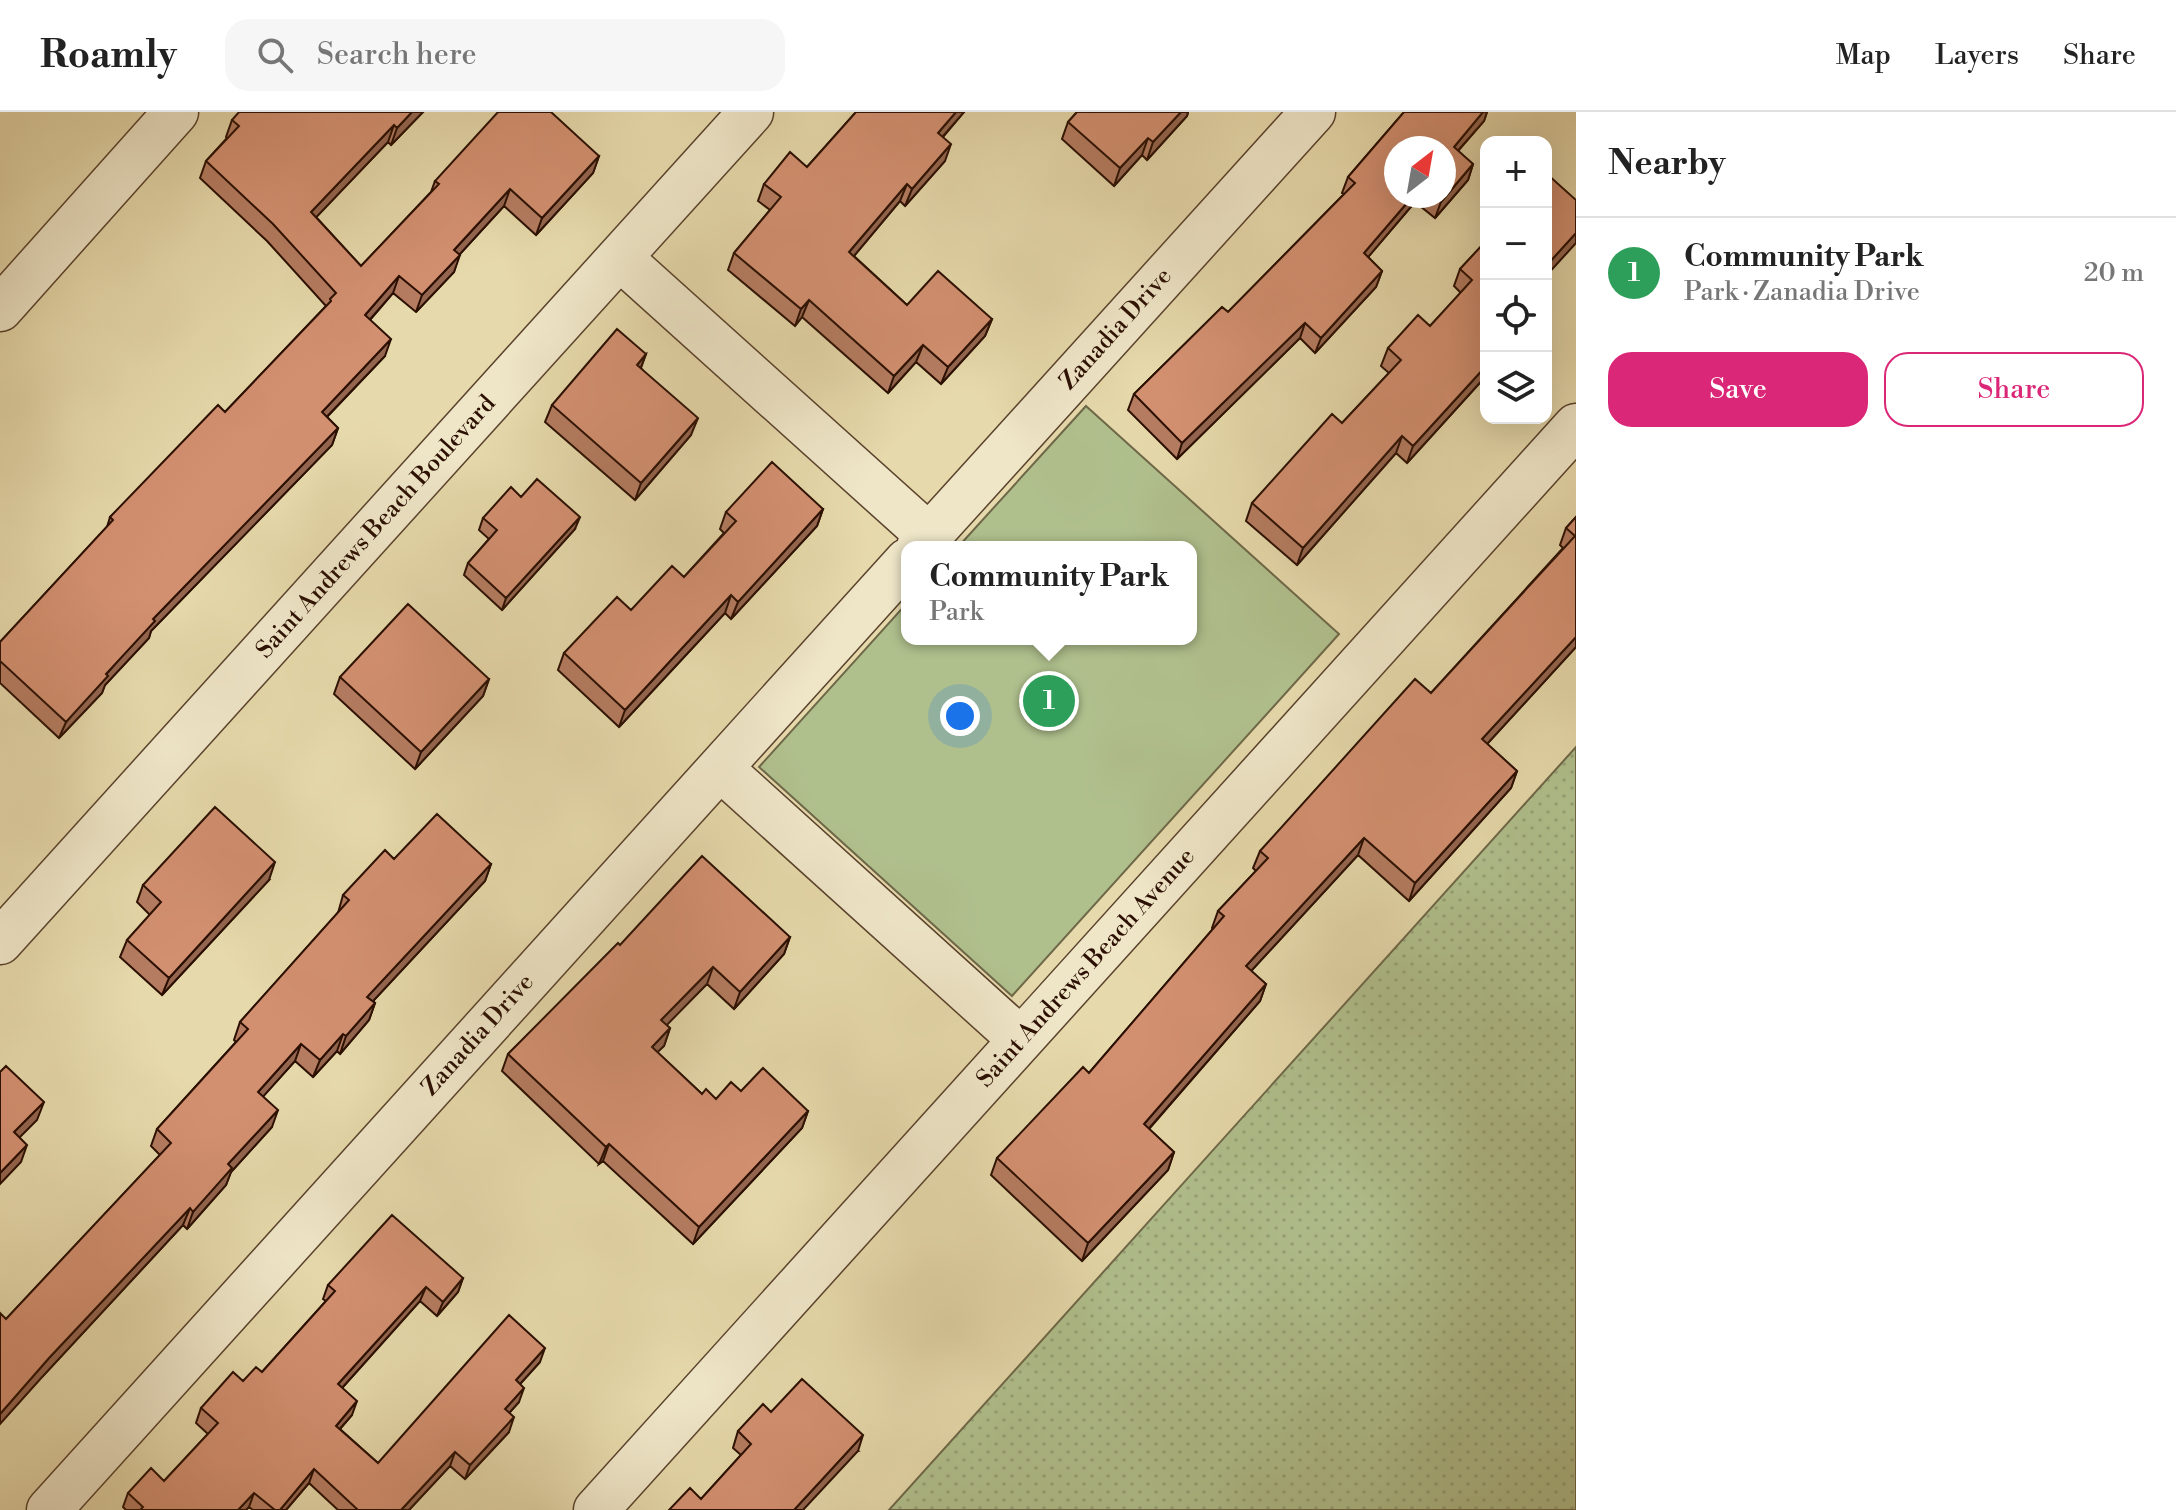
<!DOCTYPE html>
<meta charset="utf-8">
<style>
body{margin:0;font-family:"Libre Bodoni",serif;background:#f6f6f6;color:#222}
.controls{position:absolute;right:24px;top:24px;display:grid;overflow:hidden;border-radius:16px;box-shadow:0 8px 32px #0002}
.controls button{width:72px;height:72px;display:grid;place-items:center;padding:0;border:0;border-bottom:2px solid #e0e0e0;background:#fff;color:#222;font:40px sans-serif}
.compass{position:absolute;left:1384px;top:24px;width:72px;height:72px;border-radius:50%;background:#fff;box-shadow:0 8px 32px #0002;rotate:31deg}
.you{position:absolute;left:960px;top:604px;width:28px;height:28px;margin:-20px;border:6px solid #fff;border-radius:50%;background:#1a73e8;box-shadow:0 0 0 12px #1a73e833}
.badge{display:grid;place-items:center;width:52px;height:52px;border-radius:50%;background:#db2777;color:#fff;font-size:26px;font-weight:700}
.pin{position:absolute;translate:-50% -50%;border:4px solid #fff;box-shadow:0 2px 8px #0006}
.popup{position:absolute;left:901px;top:429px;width:296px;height:104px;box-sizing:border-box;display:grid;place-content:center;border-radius:16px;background:#fff;filter:drop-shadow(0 2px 6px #0005);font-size:26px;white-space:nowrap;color:#767676}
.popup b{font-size:30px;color:#222}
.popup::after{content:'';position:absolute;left:50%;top:100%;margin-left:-16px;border:16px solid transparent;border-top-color:#fff}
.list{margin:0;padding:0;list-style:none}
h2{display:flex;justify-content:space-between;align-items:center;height:104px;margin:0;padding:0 32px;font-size:34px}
h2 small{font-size:26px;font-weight:400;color:#767676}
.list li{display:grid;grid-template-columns:52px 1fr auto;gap:24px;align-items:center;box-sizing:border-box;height:112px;padding:0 32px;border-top:2px solid #e0e0e0}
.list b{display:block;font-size:30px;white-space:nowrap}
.list p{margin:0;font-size:26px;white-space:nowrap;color:#767676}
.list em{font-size:26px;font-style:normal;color:#767676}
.actions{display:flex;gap:16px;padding:24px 32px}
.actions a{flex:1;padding:18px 0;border:2px solid #db2777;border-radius:24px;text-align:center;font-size:28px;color:#db2777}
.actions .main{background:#db2777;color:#fff}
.icon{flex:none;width:44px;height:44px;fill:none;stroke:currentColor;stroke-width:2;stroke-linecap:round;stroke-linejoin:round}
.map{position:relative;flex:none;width:1576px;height:1398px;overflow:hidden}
header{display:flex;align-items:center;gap:48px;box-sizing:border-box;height:112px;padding:0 40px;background:#fff;border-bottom:2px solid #e0e0e0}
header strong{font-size:38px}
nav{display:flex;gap:44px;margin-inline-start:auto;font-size:28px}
.search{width:560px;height:72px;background:#f6f6f6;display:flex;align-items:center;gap:20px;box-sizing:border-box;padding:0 28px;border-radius:24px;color:#767676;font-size:30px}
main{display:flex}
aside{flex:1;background:#fff}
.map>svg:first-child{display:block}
.grass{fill:url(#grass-dots);stroke:#6e6848;stroke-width:2}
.green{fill:#b0c08d;stroke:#6e6848;stroke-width:2}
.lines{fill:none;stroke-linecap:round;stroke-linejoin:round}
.minor-casing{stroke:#5a422c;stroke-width:47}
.minor{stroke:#efe6c8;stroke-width:44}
.wall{fill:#b57c61;stroke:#2b0f02;stroke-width:2;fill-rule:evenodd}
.shaded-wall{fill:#94654f;stroke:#2b0f02;stroke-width:2}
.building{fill:#d39071;stroke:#2b0f02;stroke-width:2}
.labels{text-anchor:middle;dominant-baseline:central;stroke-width:6;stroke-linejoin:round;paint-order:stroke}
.street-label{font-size:24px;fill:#2b0f02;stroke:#efe6c8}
</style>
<header>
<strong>Roamly</strong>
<div class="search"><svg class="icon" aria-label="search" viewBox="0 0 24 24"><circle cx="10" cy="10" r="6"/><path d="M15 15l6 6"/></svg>Search here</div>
<nav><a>Map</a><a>Layers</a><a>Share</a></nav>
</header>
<main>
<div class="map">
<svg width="1576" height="1398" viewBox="0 0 1576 1398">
<defs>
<pattern id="grass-dots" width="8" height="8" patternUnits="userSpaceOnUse" patternTransform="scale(2)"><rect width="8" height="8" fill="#b0c08d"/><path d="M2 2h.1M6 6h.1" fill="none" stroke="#98a478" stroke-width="1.8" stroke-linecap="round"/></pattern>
</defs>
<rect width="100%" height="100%" fill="#e6d9ab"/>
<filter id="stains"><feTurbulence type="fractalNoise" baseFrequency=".0025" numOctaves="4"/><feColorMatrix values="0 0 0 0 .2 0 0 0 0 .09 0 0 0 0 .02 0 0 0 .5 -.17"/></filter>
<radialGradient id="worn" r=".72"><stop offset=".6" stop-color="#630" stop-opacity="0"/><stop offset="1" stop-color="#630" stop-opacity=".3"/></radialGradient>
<path class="grass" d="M 1576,635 L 1576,1398 L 889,1398 Z"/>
<path class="green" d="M 1086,294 L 1339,522 L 1012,884 L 759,655 L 907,491 L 907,527 L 1191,527 L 1191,435 L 958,435 Z"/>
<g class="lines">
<defs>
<path id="minor" d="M 620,146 L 929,424
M 0,197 L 176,0
M 919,435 L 1313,0
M 720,656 L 1021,928
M 0,830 L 751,0
M 49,1398 L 907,449
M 596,1398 L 1576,314"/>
</defs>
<use href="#minor" class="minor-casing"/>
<use href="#minor" class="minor"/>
</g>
<path class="wall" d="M 423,0 L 391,33 L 388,30 L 316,105 L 361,154 L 431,80 L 435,69 L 599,44 L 593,61 L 536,123 L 504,94 L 459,143 L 454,160 L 416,200 L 393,181 L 370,208 L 385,244 L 327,305 L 338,316 L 332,333 L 151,519 L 149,526 L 105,573 L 102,581 L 59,626 L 0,571 L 0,530 L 107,415 L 110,405 L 225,300 L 326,194 L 267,129 L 200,66 L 206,49 L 227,26 L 226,25 L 232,8 Z
M 856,0 L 964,0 L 943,25 L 945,49 L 905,94 L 900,89 L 854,144 L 907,193 L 992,207 L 985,224 L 941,272 L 916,250 L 888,281 L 802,205 L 795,214 L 728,158 L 734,141 L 770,98 L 758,89 L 764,72 L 807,55 Z
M 1077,0 L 1188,0 L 1187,4 L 1147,48 L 1142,43 L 1114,74 L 1062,27 L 1068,10 Z
M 1404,0 L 1487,0 L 1484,9 L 1458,39 L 1473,52 L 1468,68 L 1435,106 L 1415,90 L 1368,145 L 1382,159 L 1376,175 L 1315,241 L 1300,226 L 1177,347 L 1128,298 L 1134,282 L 1222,195 L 1228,200 L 1344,82 L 1342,81 L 1348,65 ZM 1396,36 L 1444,36 L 1444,84 L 1396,84 Z
M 1486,129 L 1486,264 L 1407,351 L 1396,341 L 1297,453 L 1246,409 L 1252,391 L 1342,311 L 1389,261 L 1381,254 L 1388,236 L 1430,214 L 1461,181 L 1454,174 L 1460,157 Z
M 646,242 L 641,256 L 691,323 L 635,388 L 545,310 L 552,293 Z
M 521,385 L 575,417 L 502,498 L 464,463 L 468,451 L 489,427 L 479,418 L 483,406 Z
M 823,397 L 817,414 L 731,507 L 725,501 L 619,615 L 558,558 L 564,541 L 684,465 L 724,421 L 720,417 L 726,400 Z
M 1576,405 L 1576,535 L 1487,632 L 1517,659 L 1511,676 L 1409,789 L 1358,743 L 1251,859 L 1266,872 L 1260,889 L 1149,1017 L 1174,1040 L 1168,1058 L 1082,1149 L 991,1063 L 997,1046 L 1089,961 L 1213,817 L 1212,816 L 1218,799 L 1256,759 L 1253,756 L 1260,739 L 1431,581 L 1563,436 L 1560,433 L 1566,416 Z
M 340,565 L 489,567 L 483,584 L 415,657 L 334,582 Z
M 394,747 L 491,752 L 485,769 L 373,889 L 375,891 L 369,908 L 340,942 L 337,939 L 313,965 L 295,949 L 263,984 L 272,1015 L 231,1060 L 226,1073 L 187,1117 L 183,1113 L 43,1264 L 6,1207 L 160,1043 L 151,1034 L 157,1017 L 236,930 L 234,928 L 240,910 L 338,801 L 343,783 Z
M 269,768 L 162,883 L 120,845 L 127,828 L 150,803 L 137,790 L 143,773 Z
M 790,825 L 784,842 L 734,897 L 707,872 L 666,913 L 670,916 L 664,934 L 657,940 L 702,982 L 716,987 L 741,979 L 808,999 L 802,1016 L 693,1132 L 603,1049 L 599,1052 L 502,959 L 508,942 L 620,833 Z
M 463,1166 L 458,1180 L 437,1204 L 420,1189 L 342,1276 L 352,1303 L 340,1317 L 378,1351 L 540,1250 L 520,1272 L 519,1290 L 509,1301 L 509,1320 L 465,1367 L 450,1354 L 409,1398 L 338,1398 L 309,1371 L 286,1398 L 253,1398 L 249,1395 L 246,1398 L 126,1398 L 123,1395 L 128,1381 L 164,1369 L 208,1322 L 196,1311 L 201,1296 L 243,1269 L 262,1260 L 326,1189 L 323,1187 L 328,1173 Z
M 771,1300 L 858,1339 L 701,1387 L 741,1343 L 733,1336 L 738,1319 Z"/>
<path class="shaded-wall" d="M 412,0 L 423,0 L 391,33 L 397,16 Z
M 956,0 L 964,0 L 931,38 L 938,21 Z
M 1181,0 L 1188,0 L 1187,4 L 1147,48 L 1153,30 Z
M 1483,0 L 1487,0 L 1484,9 L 1448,50 L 1454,35 Z
M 394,13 L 388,30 L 305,117 L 311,100 Z
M 1148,26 L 1142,43 L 1114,74 L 1120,56 Z
M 951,32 L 945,49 L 905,94 L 912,77 Z
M 599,44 L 593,61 L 536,123 L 542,106 Z
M 1473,52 L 1468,68 L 1435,106 L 1441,90 Z
M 907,72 L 900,89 L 843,157 L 849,140 Z
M 510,77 L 504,94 L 448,155 L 454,138 Z
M 1413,84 L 1417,84 L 1415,90 L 1358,157 L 1364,141 Z
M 1576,121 L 1576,131 L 1546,164 L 1546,154 Z
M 460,143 L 454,160 L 416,200 L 422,183 Z
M 1382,159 L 1376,175 L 1315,241 L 1321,226 Z
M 399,164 L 393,181 L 359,220 L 365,203 Z
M 809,188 L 802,205 L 795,214 L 801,197 Z
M 992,207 L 985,224 L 941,272 L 948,255 Z
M 1305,211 L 1300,226 L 1177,347 L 1182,331 Z
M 391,227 L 385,244 L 315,317 L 322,300 Z
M 923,233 L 916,250 L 888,281 L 894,264 Z
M 646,242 L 639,260 L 637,253 Z
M 1486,254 L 1486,264 L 1407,351 L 1413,334 Z
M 698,306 L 691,323 L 635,388 L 641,371 Z
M 338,316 L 332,333 L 151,519 L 149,526 L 105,573 L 102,581 L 59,626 L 66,610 L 153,507 Z
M 1402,324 L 1396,341 L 1297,453 L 1303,436 Z
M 823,397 L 817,414 L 731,507 L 738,490 Z
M 580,405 L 575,417 L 502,498 L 506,486 Z
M 731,483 L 725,501 L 619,615 L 625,598 Z
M 1576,525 L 1576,535 L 1476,644 L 1482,627 Z
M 489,567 L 483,584 L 415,657 L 421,640 Z
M 1517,659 L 1511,676 L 1409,789 L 1415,771 Z
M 1364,726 L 1358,743 L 1240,871 L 1246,854 Z
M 275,750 L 269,768 L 162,883 L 169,866 Z
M 491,752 L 485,769 L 361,902 L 367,885 Z
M 790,825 L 784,842 L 734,897 L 740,880 Z
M 713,855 L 707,872 L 655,925 L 661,908 Z
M 1266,872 L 1260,889 L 1138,1029 L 1144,1012 Z
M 375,891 L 369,908 L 340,942 L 346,924 Z
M 670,916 L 664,934 L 645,952 L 652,935 Z
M 343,922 L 337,939 L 313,965 L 320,948 Z
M 301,932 L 295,949 L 252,997 L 258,980 Z
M 44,990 L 37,1008 L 8,1037 L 14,1020 Z
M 278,998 L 272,1015 L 231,1060 L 226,1073 L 187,1117 L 193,1100 L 228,1052 Z
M 808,999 L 802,1016 L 693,1132 L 699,1115 Z
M 609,1032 L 603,1049 L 599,1052 L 606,1035 Z
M 27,1033 L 21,1050 L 0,1072 L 0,1061 Z
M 1174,1040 L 1168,1058 L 1082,1149 L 1088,1131 Z
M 190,1096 L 183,1113 L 43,1264 L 0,1312 L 0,1302 L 49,1246 Z
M 463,1166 L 458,1180 L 437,1204 L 443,1190 Z
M 426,1175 L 420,1189 L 333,1286 L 338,1272 Z
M 545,1236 L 540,1250 L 511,1282 L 516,1268 Z
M 524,1276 L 519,1290 L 500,1311 L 505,1297 Z
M 357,1289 L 352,1303 L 330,1328 L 336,1314 Z
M 514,1305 L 509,1320 L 465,1367 L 470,1353 Z
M 863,1323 L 858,1339 L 803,1398 L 794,1398 Z
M 455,1340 L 450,1354 L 409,1398 L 401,1398 Z
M 314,1357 L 309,1371 L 286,1398 L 280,1398 Z
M 254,1381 L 249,1395 L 246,1398 L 238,1398 Z"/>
<path class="building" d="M 239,0 L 412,0 L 397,16 L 394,13 L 311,100 L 361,154 L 439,72 L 435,69 L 498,0 L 551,0 L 599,44 L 542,106 L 510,77 L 454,138 L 460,143 L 422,183 L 399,164 L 365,203 L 391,227 L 322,300 L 338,316 L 153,507 L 155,509 L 106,562 L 108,564 L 66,610 L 0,549 L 0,530 L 113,408 L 110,405 L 218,293 L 225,300 L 331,189 L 330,187 L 336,181 L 273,112 L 206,49 L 239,14 L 232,8 Z
M 856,0 L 956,0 L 938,21 L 951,32 L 912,77 L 907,72 L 849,140 L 907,193 L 938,159 L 992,207 L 948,255 L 923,233 L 894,264 L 809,188 L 801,197 L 734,141 L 781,85 L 764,72 L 790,40 L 807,55 Z
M 1077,0 L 1181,0 L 1153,30 L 1148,26 L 1120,56 L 1068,10 Z
M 1404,0 L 1483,0 L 1454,35 L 1473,52 L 1441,90 L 1433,84 L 1444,84 L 1444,36 L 1396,36 L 1396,84 L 1413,84 L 1364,141 L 1382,159 L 1321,226 L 1305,211 L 1182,331 L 1134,282 L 1222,195 L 1228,200 L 1355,71 L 1348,65 Z
M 1547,62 L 1576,88 L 1576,121 L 1546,154 L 1546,64 Z
M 1486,129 L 1486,254 L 1413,334 L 1402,324 L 1303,436 L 1252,391 L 1332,302 L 1342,311 L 1401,248 L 1388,236 L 1418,203 L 1430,214 L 1472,168 L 1460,157 Z
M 617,217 L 646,242 L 637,253 L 698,306 L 641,371 L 552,293 Z
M 772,350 L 823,397 L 738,490 L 731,483 L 625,598 L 564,541 L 617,485 L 631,498 L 672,454 L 684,465 L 736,409 L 726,400 Z
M 537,367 L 580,405 L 506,486 L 468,451 L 497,418 L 483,406 L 511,375 L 521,385 Z
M 1576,405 L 1576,525 L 1482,627 L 1517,659 L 1415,771 L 1364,726 L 1246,854 L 1266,872 L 1144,1012 L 1174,1040 L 1088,1131 L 997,1046 L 1083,955 L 1089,961 L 1224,804 L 1218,799 L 1268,746 L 1260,739 L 1415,567 L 1431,581 L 1575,424 L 1566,416 Z
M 408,492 L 489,567 L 421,640 L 340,565 Z
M 215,695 L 275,750 L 169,866 L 127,828 L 161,790 L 143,773 Z
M 437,702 L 491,752 L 367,885 L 375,891 L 346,924 L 343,922 L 320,948 L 301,932 L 258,980 L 278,998 L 228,1052 L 232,1056 L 193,1100 L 190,1096 L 49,1246 L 0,1302 L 0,1201 L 6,1207 L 171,1031 L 157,1017 L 248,917 L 240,910 L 349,788 L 343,783 L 385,738 L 394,747 Z
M 702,744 L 790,825 L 740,880 L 713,855 L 661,908 L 670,916 L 652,935 L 702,982 L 706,977 L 716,987 L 731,970 L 741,979 L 763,956 L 808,999 L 699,1115 L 609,1032 L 606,1035 L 508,942 L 618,831 L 620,833 Z
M 6,954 L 44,990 L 14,1020 L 27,1033 L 0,1061 L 0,960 Z
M 392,1103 L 463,1166 L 443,1190 L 426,1175 L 338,1272 L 357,1289 L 336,1314 L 378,1351 L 509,1203 L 545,1236 L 516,1268 L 524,1276 L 505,1297 L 514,1305 L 470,1353 L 455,1340 L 401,1398 L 358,1398 L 314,1357 L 280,1398 L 275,1398 L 254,1381 L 238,1398 L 140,1398 L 143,1395 L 128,1381 L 151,1356 L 164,1369 L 218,1311 L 201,1296 L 233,1260 L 243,1269 L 256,1255 L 262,1260 L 335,1179 L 328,1173 Z
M 802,1267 L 863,1323 L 794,1398 L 669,1398 L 690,1376 L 701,1387 L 751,1332 L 738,1319 L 763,1292 L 771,1300 Z"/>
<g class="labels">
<g class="street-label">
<text transform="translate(1116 217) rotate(-48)">Zanadia Drive</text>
<text transform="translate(376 415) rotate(-48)">Saint Andrews Beach Boulevard</text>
<text transform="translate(1086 856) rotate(-48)">Saint Andrews Beach Avenue</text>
<text transform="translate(478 923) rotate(-48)">Zanadia Drive</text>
</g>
</g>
<rect width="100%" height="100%" filter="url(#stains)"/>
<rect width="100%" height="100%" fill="url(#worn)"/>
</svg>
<div class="controls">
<button>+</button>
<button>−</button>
<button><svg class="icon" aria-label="locate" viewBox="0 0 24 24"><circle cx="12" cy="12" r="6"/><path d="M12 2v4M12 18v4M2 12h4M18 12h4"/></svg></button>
<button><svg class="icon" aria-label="layers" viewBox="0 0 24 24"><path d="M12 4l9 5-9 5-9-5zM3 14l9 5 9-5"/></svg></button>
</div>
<svg class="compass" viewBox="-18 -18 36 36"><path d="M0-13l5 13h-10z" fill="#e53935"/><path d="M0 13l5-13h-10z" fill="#767676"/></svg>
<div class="you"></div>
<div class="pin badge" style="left:1049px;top:589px;background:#2e9e5b">1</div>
<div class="popup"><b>Community Park</b>Park</div>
</div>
<aside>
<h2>Nearby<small></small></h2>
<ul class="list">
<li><span class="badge" style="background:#2e9e5b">1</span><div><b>Community Park</b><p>Park · Zanadia Drive</p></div><em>20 m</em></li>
</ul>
<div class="actions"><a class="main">Save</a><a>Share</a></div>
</aside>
</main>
